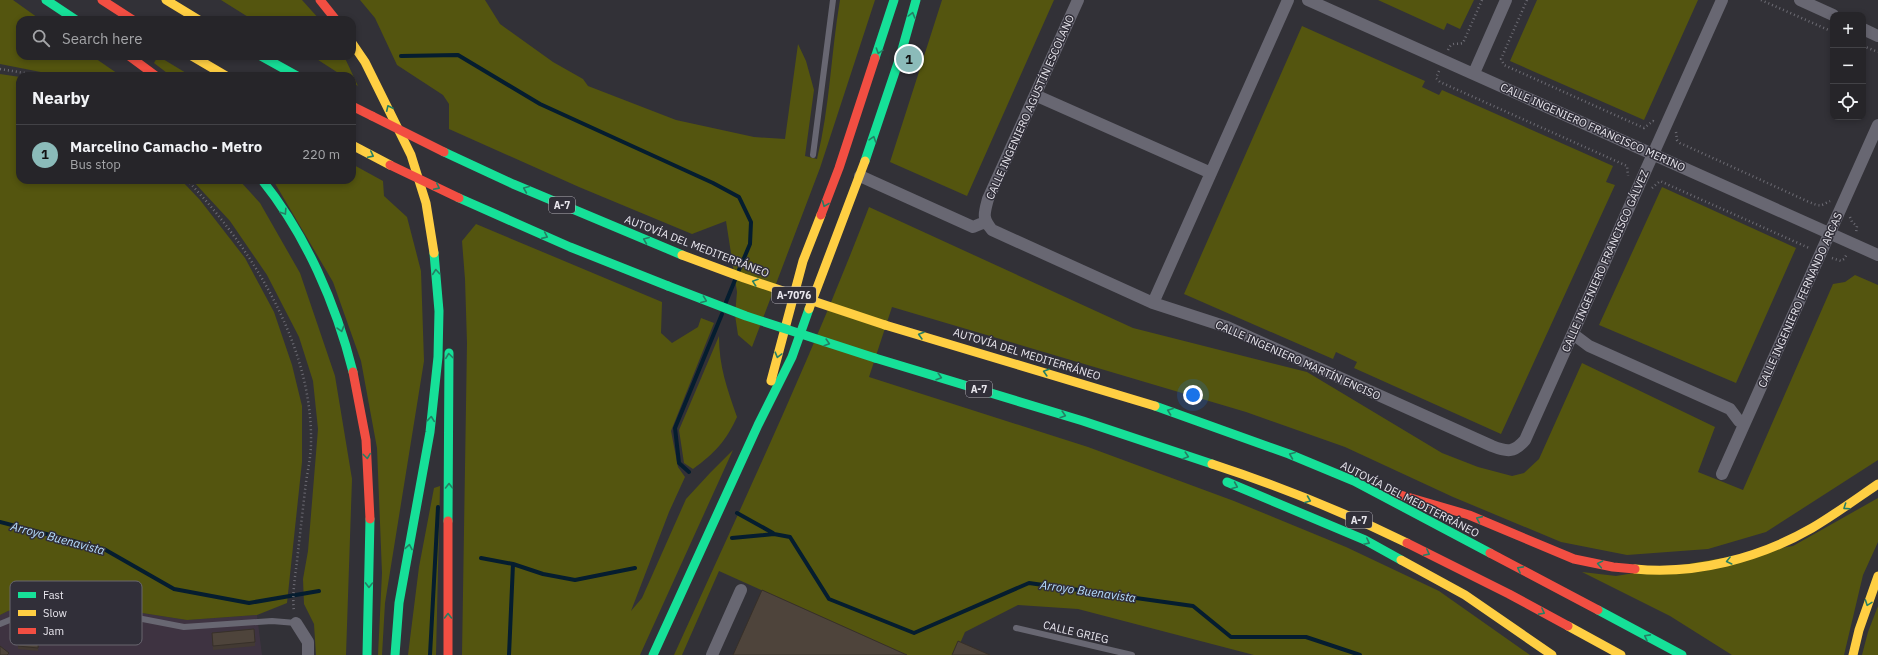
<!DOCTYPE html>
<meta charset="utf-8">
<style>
body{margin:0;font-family:"IBM Plex Sans",sans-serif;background:#323135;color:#f1f3f6}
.controls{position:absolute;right:12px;top:12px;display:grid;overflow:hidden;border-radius:8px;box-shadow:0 2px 6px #0003}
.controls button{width:36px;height:36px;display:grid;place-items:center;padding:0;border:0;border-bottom:1px solid #424246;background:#262529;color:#f1f3f6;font:20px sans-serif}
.you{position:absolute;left:1193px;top:395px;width:14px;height:14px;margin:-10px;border:3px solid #fff;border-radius:50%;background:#1a73e8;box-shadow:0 0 0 6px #1a73e833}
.badge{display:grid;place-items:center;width:26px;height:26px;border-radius:50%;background:#8bbbb9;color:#111;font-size:13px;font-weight:700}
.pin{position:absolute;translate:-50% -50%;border:2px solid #fff;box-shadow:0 1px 4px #0006}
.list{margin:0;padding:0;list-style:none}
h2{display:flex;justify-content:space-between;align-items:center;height:52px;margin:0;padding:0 16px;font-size:17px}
h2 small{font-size:13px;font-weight:400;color:#a4a5a8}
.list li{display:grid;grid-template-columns:26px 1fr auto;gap:12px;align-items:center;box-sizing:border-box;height:60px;padding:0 16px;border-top:1px solid #424246}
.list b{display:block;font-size:15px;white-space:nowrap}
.list p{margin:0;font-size:13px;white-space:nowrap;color:#a4a5a8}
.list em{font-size:13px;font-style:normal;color:#a4a5a8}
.icon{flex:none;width:22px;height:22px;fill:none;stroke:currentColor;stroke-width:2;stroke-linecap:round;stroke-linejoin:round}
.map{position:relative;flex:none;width:1878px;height:655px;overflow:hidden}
.search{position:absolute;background:#262529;box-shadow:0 2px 6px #0003;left:16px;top:16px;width:340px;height:44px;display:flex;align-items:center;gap:10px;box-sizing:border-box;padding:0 14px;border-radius:12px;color:#a4a5a8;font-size:15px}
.panel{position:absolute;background:#262529;box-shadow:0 2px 6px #0003;left:16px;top:72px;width:340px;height:112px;border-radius:12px}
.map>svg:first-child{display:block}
.education{fill:#3e3341}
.green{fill:#54550f}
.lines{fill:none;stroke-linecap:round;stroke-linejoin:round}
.stream{stroke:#051d2f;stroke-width:4}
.path{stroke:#6d6c74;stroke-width:2.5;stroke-dasharray:1 3;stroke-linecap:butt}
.lane{stroke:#686772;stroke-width:6}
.street{stroke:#686772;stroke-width:12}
.fast{stroke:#16e098;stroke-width:9}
.slow{stroke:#ffcf43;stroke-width:9}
.jam{stroke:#f24e42;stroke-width:9}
.fast-bridge{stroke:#16e098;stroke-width:9}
.slow-bridge{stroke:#ffcf43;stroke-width:9}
.jam-bridge{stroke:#f24e42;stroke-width:9}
.wall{fill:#433a33}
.building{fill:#4e443b;stroke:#373029}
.oneway{stroke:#257f64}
.labels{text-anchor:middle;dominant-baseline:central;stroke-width:3;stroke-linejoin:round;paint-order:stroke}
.shield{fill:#312f39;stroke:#b2b0b8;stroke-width:1}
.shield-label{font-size:10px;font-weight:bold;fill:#e9e7ee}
.street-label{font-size:11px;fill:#e9e7ee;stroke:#312f39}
.water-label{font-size:12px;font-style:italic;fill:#b6defe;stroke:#312f39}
.key{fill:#312f39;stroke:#68666f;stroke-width:1}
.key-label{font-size:11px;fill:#e9e7ee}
</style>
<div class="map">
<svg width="1878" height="655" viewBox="0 0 1878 655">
<rect width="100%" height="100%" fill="#323137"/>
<path class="education" d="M 67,599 L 89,602 L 123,610 L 187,620 L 257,615 L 262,655 L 0,655 L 0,615 L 8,611 Z"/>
<path class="green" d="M 0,0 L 13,0 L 41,20 L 20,20 L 20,56 L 92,56 L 121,76 L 61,76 L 0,64 Z
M 221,0 L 302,0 L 320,20 L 253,20 Z
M 360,0 L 485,0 L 500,24 L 553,62 L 583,79 L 588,86 L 676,120 L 754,137 L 785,139 L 798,44 L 806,61 L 814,90 L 805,156 L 817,159 C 830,107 831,52 840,0 L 875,0 L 820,168 L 752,347 L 738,335 L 735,315 L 737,292 L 726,221 L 692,234 L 579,187 L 449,129 L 449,104 L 443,95 L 397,65 L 375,18 Z
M 942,0 L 1054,0 L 967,196 L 890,162 Z
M 1378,0 L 1474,0 L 1460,29 L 1447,23 L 1444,30 Z
M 1537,0 L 1698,0 L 1644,120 L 1510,61 Z
M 1302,26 L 1425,81 L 1422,87 L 1439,95 L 1442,90 L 1613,166 L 1606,182 L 1615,185 L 1501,434 L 1354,368 L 1357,362 L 1336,352 L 1333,359 L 1184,294 Z
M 158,56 L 191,76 L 171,76 L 154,63 Z
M 312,56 L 344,56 L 358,86 L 352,82 L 352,76 L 343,76 Z
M 0,74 L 20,77 L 20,180 L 181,180 L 200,200 L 245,258 L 274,312 L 292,365 L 302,406 L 302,462 L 287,603 L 257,615 L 187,620 L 123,610 L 89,602 L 67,599 L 8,611 L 0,615 Z
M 352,164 L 383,181 L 384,196 L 407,217 L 421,271 L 424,361 L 385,603 L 382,655 L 378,655 L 382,573 L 377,448 L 361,361 L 333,282 L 273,180 L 352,180 Z
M 192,180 L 239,180 L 260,203 L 300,273 L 335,376 L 352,479 L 346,655 L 316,655 L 314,624 L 304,604 L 303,579 L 308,551 L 318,429 L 313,381 L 299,337 L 267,275 L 230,221 Z
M 1662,187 L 1796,248 L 1736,383 L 1599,325 Z
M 869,207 L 1133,328 L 1307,372 L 1442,453 L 1478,467 L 1512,476 L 1524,473 L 1539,459 L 1582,363 L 1715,427 L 1698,472 L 1743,490 L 1833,284 L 1845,282 L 1855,275 L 1878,285 L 1878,460 L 1766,532 L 1708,549 L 1627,555 L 1561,542 L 1453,497 L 1345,447 L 1246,412 L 892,307 L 869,377 L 1088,447 L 1234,501 L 1346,547 L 1439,591 L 1530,655 L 1254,655 L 1078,609 L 1018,605 L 965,632 L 955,655 L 906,655 L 719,571 L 682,655 L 674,655 C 741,507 811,359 869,207 Z
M 476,224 L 662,302 L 661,333 L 672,343 L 698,327 L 701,318 L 714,323 L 671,431 L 678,467 L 685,477 L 669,512 L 631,611 L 642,598 L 686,499 L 710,473 L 733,450 L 640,655 L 462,655 L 467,343 L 465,279 L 462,241 Z
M 719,336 C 719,367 727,388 737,417 C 726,441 715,453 693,469 L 684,463 L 679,430 Z
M 440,486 L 436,655 L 408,655 L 419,567 L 434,488 Z
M 1878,498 L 1878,542 L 1863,575 L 1844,655 L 1732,655 L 1670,616 L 1582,572 L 1616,576 L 1793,546 Z
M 1878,606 L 1878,655 L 1862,655 L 1868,632 Z"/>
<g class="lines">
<path class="stream" d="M 401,56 L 458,55 L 540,104 L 713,183 L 739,197 L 751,222 L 750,244 L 739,270
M 726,302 L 735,280
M 689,472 L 679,463 L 675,428 L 722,314
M 737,513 L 773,533
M 0,522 L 104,549 L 174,589 L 249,603 L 319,591
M 732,538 L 774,534 L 790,537 L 829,599 L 914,633 L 1029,583 L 1193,606 L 1231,637 L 1306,637 L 1360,655
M 481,558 L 513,564 L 543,574 L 575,580 L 635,568
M 430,655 L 438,507
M 509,655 L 513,564"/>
<path class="path" d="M 1527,0 L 1501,59 L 1504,65 L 1644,128 L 1653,121 L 1655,122
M 1761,0 L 1833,32
M 1863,46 L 1878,52
M 1448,50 C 1452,41 1455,45 1463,43 L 1482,0
M 0,69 L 43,76
M 1439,71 L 1436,78 L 1440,82 L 1627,166 L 1628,176
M 1676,132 L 1677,140 L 1680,143 L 1809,202 C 1821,207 1820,206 1830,201
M 187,180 C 252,248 313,346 311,443 C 311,456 308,469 306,482 C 303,508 300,534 297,561 C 295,577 292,595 294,612
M 1652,188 L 1660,181 L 1671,186 L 1809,248
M 1850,217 L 1852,222 L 1857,226 L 1856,233
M 1832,258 L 1841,261 L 1844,259 L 1847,254"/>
<path class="lane" d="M 813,155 L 833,0
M 0,624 L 34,610 L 70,605 L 184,627 L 272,621 L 296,623
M 1016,628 L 1132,655"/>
<path class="street" d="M 1078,0 L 988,199 C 984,214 982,218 992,230 L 1153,303 L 1227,327 L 1492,446 C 1507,452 1514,453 1525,440 L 1722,0
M 1308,0 L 1878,255
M 1800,0 L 1833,15
M 1863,29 L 1878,36
M 1474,73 L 1506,0
M 1035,95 L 1211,173
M 860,176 L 973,227 L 985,222
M 1153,303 L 1288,0
M 1573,334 L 1589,346 L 1730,409 L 1739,421 L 1744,423
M 1722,474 L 1878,125
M 296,623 L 308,642 L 308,655
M 712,655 L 741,590"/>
<path class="fast" d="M 46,0 L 76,20
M 261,56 L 297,76
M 875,58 L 894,0
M 444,152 L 513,184 L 682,255
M 865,161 L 900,57 L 916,0
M 262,180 C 306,235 336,304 353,372
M 459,198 L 570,247 L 668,286
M 875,358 L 1083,421 L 1212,464
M 1155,406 L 1289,454 L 1354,481 L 1490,553
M 1227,482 L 1365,540 L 1401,560
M 448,521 L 449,353
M 1598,610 L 1682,655
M 367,655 L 370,519
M 395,655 L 399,603 L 430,432 L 438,357 L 439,311 L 434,253
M 653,655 L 758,425 L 792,357 L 809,309"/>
<path class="slow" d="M 166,0 L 199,20
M 352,43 L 365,62 L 411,155 L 426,203 L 434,253
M 192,56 L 226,76
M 352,145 L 390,165
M 809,309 L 865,161
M 885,325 L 1155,406
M 771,381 L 803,261 L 821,215
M 1212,464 C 1279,486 1344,512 1407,543
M 1401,560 L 1465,595 L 1552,655
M 1635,569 C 1695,575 1760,558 1812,528 C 1834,515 1856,499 1878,484
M 1568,626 L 1621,655
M 1853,655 L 1859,630 L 1878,576"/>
<path class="jam" d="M 102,0 L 133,20
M 320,0 L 336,20
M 129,56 L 156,76
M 352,106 L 372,116
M 821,215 L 839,168 L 875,58
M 353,372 L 366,440 L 370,519
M 1397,494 L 1469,515 L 1574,559 L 1613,567 L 1635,569
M 1407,543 L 1509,594 L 1568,626
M 1490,553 L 1598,610
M 448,655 L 448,521"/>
<path class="fast-bridge" d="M 668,286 L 746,316 L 875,358"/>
<path class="slow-bridge" d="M 682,255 L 744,278 L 885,325"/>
<path class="jam-bridge" d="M 372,116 L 444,152
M 390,165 L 459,198"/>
</g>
<path class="wall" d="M 39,633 L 38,651 L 18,649 L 18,646 Z
M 212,633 L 255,642 L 255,646 L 213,650 Z"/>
<path class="building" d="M 762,590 L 907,655 L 733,655 Z
M 20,628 L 39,630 L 38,648 L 18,646 Z
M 254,629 L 255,642 L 213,646 L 212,633 Z
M 958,641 L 990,655 L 952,655 Z
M 0,646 L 9,653 L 7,655 L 0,655 Z"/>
<defs><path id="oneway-chevron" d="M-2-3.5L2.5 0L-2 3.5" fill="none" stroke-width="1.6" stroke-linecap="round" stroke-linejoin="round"/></defs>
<g class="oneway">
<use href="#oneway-chevron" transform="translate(912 15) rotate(-75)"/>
<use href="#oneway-chevron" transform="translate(879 51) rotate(108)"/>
<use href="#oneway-chevron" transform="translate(389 108) rotate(-115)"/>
<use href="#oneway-chevron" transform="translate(873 139) rotate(-72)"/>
<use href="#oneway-chevron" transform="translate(371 155) rotate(27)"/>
<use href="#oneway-chevron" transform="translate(437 187) rotate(26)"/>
<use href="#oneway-chevron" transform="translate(526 189) rotate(-157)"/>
<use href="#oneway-chevron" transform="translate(825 204) rotate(112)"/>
<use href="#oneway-chevron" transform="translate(284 212) rotate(57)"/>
<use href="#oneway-chevron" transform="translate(545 236) rotate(24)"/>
<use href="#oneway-chevron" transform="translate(646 240) rotate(-158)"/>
<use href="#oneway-chevron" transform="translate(436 272) rotate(-95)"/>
<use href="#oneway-chevron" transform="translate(755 282) rotate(-161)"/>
<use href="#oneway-chevron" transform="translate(704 300) rotate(21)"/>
<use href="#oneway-chevron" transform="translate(341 329) rotate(74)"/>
<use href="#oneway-chevron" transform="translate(921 335) rotate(-164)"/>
<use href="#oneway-chevron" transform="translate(827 343) rotate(17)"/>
<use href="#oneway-chevron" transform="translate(778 355) rotate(105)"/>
<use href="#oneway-chevron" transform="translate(449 356) rotate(-97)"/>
<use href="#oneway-chevron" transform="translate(1046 372) rotate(-163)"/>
<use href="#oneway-chevron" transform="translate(939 377) rotate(17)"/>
<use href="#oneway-chevron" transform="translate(1170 411) rotate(-160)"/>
<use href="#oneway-chevron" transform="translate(1063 415) rotate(17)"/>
<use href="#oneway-chevron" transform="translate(431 419) rotate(-84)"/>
<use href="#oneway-chevron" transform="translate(1292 455) rotate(-158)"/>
<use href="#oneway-chevron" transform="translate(367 456) rotate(83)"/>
<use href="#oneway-chevron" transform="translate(1186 456) rotate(18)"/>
<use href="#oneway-chevron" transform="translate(449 486) rotate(-90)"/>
<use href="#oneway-chevron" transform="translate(1235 486) rotate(23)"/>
<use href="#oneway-chevron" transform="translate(1308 500) rotate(22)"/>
<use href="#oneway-chevron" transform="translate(1846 507) rotate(146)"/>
<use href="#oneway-chevron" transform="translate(1479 519) rotate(-156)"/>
<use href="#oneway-chevron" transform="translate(1367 542) rotate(27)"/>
<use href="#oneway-chevron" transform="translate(409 547) rotate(-80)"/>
<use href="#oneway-chevron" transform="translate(1427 553) rotate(27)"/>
<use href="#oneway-chevron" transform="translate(1729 561) rotate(166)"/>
<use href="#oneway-chevron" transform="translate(1600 564) rotate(-169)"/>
<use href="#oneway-chevron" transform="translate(1520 569) rotate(-152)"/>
<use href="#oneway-chevron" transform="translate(369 585) rotate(91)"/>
<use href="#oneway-chevron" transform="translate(1868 603) rotate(110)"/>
<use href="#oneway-chevron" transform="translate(1542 612) rotate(28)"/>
<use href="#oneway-chevron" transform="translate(448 616) rotate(-90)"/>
<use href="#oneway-chevron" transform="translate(1647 637) rotate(-152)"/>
</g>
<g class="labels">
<g class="shield">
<rect x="549" y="197" width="26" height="16" rx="3"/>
<rect x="772" y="287" width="44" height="16" rx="3"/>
<rect x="966" y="381" width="26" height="16" rx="3"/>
<rect x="1346" y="512" width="26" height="16" rx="3"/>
</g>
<g class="shield-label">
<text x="562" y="205">A-7</text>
<text x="794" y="295">A-7076</text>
<text x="979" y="389">A-7</text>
<text x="1359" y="520">A-7</text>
</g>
<g class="street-label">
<text transform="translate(1030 107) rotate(-66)">CALLE INGENIERO AGUSTÍN ESCOLANO</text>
<text transform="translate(1593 127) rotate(24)">CALLE INGENIERO FRANCISCO MERINO</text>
<text transform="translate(697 246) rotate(21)">AUTOVÍA DEL MEDITERRÁNEO</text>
<text transform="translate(1605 261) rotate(-66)">CALLE INGENIERO FRANCISCO GÁLVEZ</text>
<text transform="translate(1800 300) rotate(-66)">CALLE INGENIERO FERNANDO ARCAS</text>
<text transform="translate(1027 354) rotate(17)">AUTOVÍA DEL MEDITERRÁNEO</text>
<text transform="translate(1298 360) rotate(24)">CALLE INGENIERO MARTÍN ENCISO</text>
<text transform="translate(1410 499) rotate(27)">AUTOVÍA DEL MEDITERRÁNEO</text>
<text transform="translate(1076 632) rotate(13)">CALLE GRIEG</text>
</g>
<g class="water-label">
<text transform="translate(58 538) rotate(15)">Arroyo Buenavista</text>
<text transform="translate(1088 591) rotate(8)">Arroyo Buenavista</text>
</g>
</g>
<rect x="10" y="581" width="132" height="64" rx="6" class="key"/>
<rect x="18" y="592" width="18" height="6" fill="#16e098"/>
<rect x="18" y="610" width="18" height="6" fill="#ffcf43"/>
<rect x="18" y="628" width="18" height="6" fill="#f24e42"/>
<g class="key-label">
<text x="43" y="599">Fast</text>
<text x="43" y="617">Slow</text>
<text x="43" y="635">Jam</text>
</g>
</svg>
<div class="controls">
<button>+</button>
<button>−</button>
<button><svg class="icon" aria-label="locate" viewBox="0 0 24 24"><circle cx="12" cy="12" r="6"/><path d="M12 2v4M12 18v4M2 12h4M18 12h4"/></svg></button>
</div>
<div class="you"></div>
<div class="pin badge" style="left:909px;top:59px">1</div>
<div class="search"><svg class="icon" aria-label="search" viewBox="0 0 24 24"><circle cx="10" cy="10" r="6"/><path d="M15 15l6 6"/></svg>Search here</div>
<section class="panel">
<h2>Nearby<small></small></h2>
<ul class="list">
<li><span class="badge">1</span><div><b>Marcelino Camacho - Metro</b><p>Bus stop</p></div><em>220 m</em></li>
</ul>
</section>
</div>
